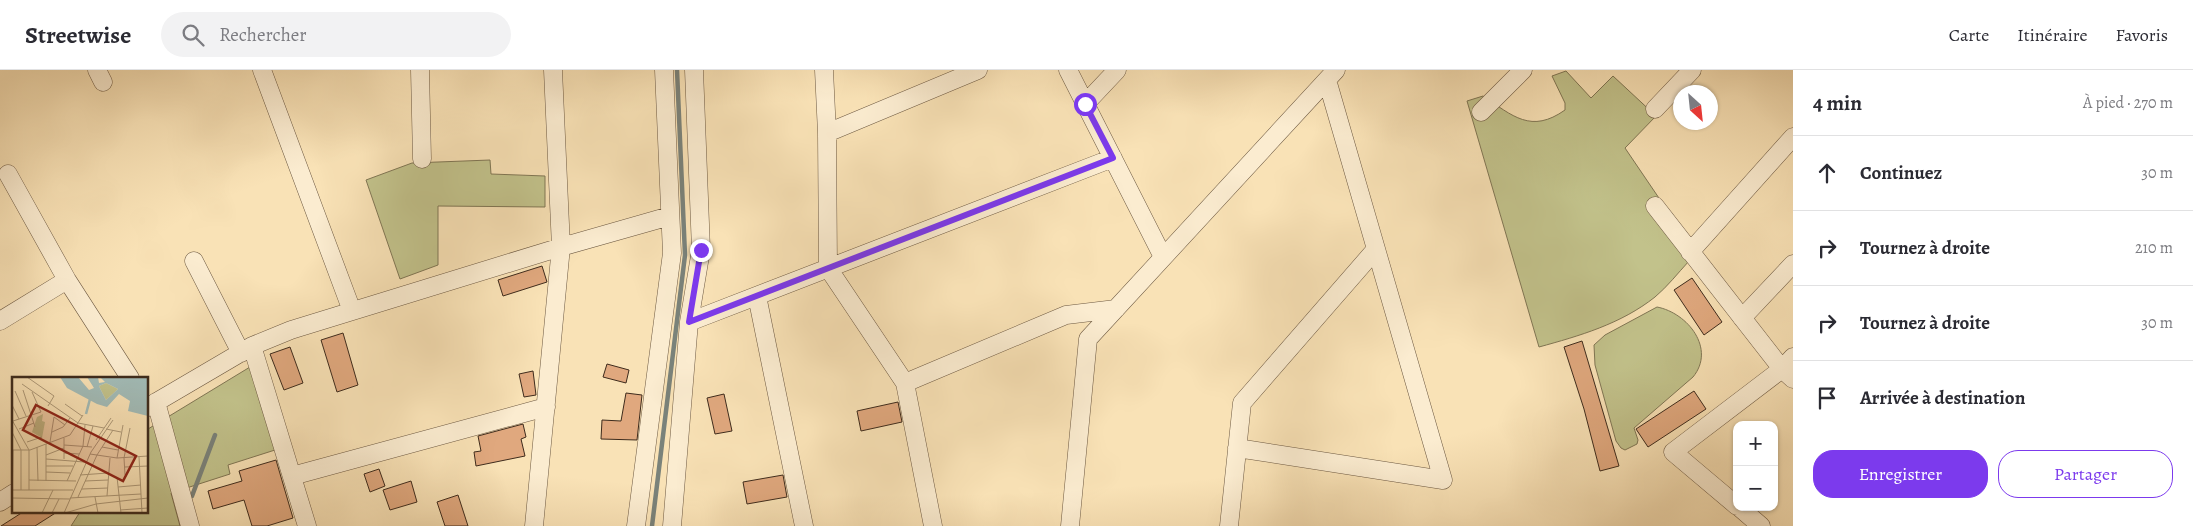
<!DOCTYPE html>
<html lang="fr">
<meta charset="utf-8">
<style>
body{margin:0;font-family:Alegreya,serif;background:#f2f2f3;color:#2b2b33}
.controls{position:absolute;right:15px;bottom:15px;display:grid;overflow:hidden;border-radius:10px;box-shadow:0 1px 4px #0004}
.controls button{width:45px;height:45px;display:grid;place-items:center;padding:0;border:0;border-bottom:1px solid #e1e1e2;background:#fff;color:#2b2b33;font:25px sans-serif}
.compass{position:absolute;left:1673px;top:15px;width:45px;height:45px;border-radius:50%;background:#fff;box-shadow:0 1px 4px #0004;rotate:153deg}
.stop{position:absolute;width:15px;height:15px;margin:-11px;border:4px solid #7c3aed;border-radius:50%;background:#fff}
.stop.end{background:#7c3aed;border-color:#fff;box-shadow:0 1px 5px #0008}
.list{margin:0;padding:0;list-style:none}
h2{display:flex;justify-content:space-between;align-items:center;height:65px;margin:0;padding:0 20px;font-size:21px}
h2 small{font-size:16px;font-weight:400;color:#7c7c81}
.list li{display:grid;grid-template-columns:32px 1fr auto;gap:15px;align-items:center;box-sizing:border-box;height:75px;padding:0 20px;border-top:1px solid #e1e1e2}
.list b{display:block;font-size:19px;white-space:nowrap}
.list em{font-size:16px;font-style:normal;color:#7c7c81}
.actions{display:flex;gap:10px;padding:15px 20px}
.actions a{flex:1;padding:11px 0;border:1px solid #7c3aed;border-radius:20px;text-align:center;font-size:18px;color:#7c3aed}
.actions .main{background:#7c3aed;color:#fff}
.icon{flex:none;width:28px;height:28px;fill:none;stroke:currentColor;stroke-width:2;stroke-linecap:round;stroke-linejoin:round}
.map{position:relative;flex:none;width:1793px;height:456px;overflow:hidden}
header{display:flex;align-items:center;gap:30px;box-sizing:border-box;height:70px;padding:0 25px;background:#fff;border-bottom:1px solid #e1e1e2}
header strong{font-size:24px}
nav{display:flex;gap:28px;margin-inline-start:auto;font-size:18px}
.search{width:350px;height:45px;background:#f2f2f3;display:flex;align-items:center;gap:12px;box-sizing:border-box;padding:0 18px;border-radius:28px;color:#7c7c81;font-size:19px}
main{display:flex}
aside{flex:1;background:#fff}
.map>svg:first-child{display:block}
.green{fill:#c2c28b;stroke:#807654}
.lines{fill:none;stroke-linecap:round;stroke-linejoin:round}
.stream{stroke:#7a827a;stroke-width:4.5}
.building{fill:#e0a87e;stroke:#3e2b1c}
.minor-casing{stroke:#6d5942;stroke-width:19}
.minor{stroke:#fbecd0;stroke-width:18}
.route{stroke:#7c3aed;stroke-width:6}
.inset-river{fill:none;stroke:#a2bcb8;stroke-width:2.5}
.inset-road{fill:none;stroke:#ae9978;stroke-width:1}
.view{fill:#8f2418;fill-opacity:0.15;stroke:#8f2418;stroke-width:2.5}
.inset-edge{fill:none;stroke:#3e2b1c;stroke-width:2.5}
</style>
<header>
<strong>Streetwise</strong>
<div class="search"><svg class="icon" aria-label="search" viewBox="0 0 24 24"><circle cx="10" cy="10" r="6"/><path d="M15 15l6 6"/></svg>Rechercher</div>
<nav><a>Carte</a><a>Itinéraire</a><a>Favoris</a></nav>
</header>
<main>
<div class="map">
<svg width="1793" height="456" viewBox="0 0 1793 456">
<rect width="100%" height="100%" fill="#f9e2b6"/>
<filter id="stains"><feTurbulence type="fractalNoise" baseFrequency=".004" numOctaves="4"/><feColorMatrix values="0 0 0 0 .2 0 0 0 0 .09 0 0 0 0 .02 0 0 0 .5 -.17"/></filter>
<radialGradient id="worn" r=".72"><stop offset=".6" stop-color="#630" stop-opacity="0"/><stop offset="1" stop-color="#630" stop-opacity=".3"/></radialGradient>
<path class="green" d="M 1566,1 L 1591,28 L 1613,6 L 1656,46 L 1625,78 L 1663,134 L 1689,191 C 1678,203 1667,217 1655,227 C 1621,254 1579,266 1539,277 L 1467,31 L 1483,26 C 1513,46 1531,64 1565,40 L 1565,33 L 1552,6 Z
M 490,90 L 491,104 L 545,106 L 545,137 L 438,136 L 438,195 L 400,209 L 366,110 L 412,93 Z
M 1657,237 C 1688,243 1716,279 1693,307 L 1634,358 L 1638,370 L 1637,374 L 1625,380 L 1621,378 L 1616,371 L 1595,295 L 1594,275 L 1605,265 Z
M 250,297 L 275,380 L 228,395 L 230,404 L 171,423 L 180,456 L 71,456 L 80,442 L 148,442 L 148,359 Z"/>
<g class="lines">
<path class="stream" d="M 192,426 L 215,365
M 652,456 L 685,185 L 677,0"/>
</g>
<path class="building" d="M 542,196 L 547,212 L 503,226 L 498,210 Z
M 1692,208 L 1722,252 L 1704,265 L 1674,220 Z
M 343,263 L 358,315 L 337,322 L 321,270 Z
M 1582,271 L 1619,396 L 1600,401 L 1584,339 L 1564,277 Z
M 290,277 L 303,313 L 284,320 L 270,284 Z
M 607,294 L 629,300 L 626,313 L 603,307 Z
M 533,301 L 536,325 L 524,327 L 519,304 Z
M 1694,321 L 1706,339 L 1648,377 L 1636,359 Z
M 626,323 L 642,325 L 637,370 L 601,369 L 602,350 L 621,351 Z
M 724,324 L 732,361 L 715,364 L 707,328 Z
M 898,332 L 902,352 L 861,361 L 857,341 Z
M 523,354 L 526,367 L 521,369 L 525,386 L 476,396 L 474,382 L 481,381 L 478,366 Z
M 276,390 L 293,448 L 267,456 L 252,456 L 244,430 L 213,439 L 208,421 L 242,411 L 239,401 Z
M 379,399 L 385,416 L 370,422 L 364,404 Z
M 783,405 L 787,427 L 747,434 L 743,412 Z
M 411,411 L 417,432 L 390,440 L 383,420 Z
M 458,425 L 468,456 L 445,456 L 437,432 Z
M 23,442 L 57,442 L 35,456 L 1,456 Z"/>
<g class="lines">
<defs>
<path id="minor" d="M 97,0 L 103,12
M 262,0 L 352,241
M 420,0 L 422,89
M 824,0 L 827,63 L 828,198 L 905,313 L 933,456
M 1068,0 L 1163,187
M 1085,34 L 1117,0
M 1655,39 L 1692,0
M 1481,42 L 1523,0
M 827,63 L 978,0
M 8,104 L 67,210 L 130,308
M 1655,136 L 1782,299 L 1793,309
M 1690,182 L 1793,67
M 194,191 L 241,283
M 757,226 L 804,456
M 1742,248 L 1793,194
M 0,251 L 67,210
M 689,252 L 1113,88
M 252,276 L 307,456
M 905,313 L 1066,245 L 1116,239
M 156,332 L 190,456
M 148,337 L 252,276 L 291,260 L 561,177 L 670,146
M 1237,378 L 1443,410 L 1327,10
M 292,406 L 546,337
M 0,432 L 14,423
M 1737,436 L 1673,382 L 1782,299 L 1793,287
M 1739,437 L 1761,456
M 534,456 L 561,177 L 553,0
M 636,456 L 672,183 L 664,0
M 672,456 L 689,252 L 701,180 L 694,0
M 1070,456 L 1088,269 L 1336,0
M 1229,456 L 1242,333 L 1376,179"/>
</defs>
<use href="#minor" class="minor-casing"/>
<use href="#minor" class="minor"/>
</g>
<g class="lines">
<path class="route" d="M 701,180 L 689,252 L 1113,88 L 1085,34"/>
</g>
<g transform="translate(12 307)">
<rect width="136" height="136" fill="#f9e2b6"/>
<path d="M 94,6 L 106,12 L 94,23 L 87,9 ZM 31,37 L 30,44 L 33,45 L 30,61 L 20,55 L 25,40 Z" fill="#c2c28b"/>
<path d="M 48,0 L 66,0 L 77,13 L 82,11 L 75,0 L 86,0 L 87,6 L 93,5 L 88,0 L 136,0 L 136,39 L 116,34 L 118,24 L 107,17 L 95,30 L 85,27 L 55,11 ZM 94,6 L 106,12 L 94,23 L 87,9 Z" fill="#a2bcb8" fill-rule="evenodd"/>
<path class="inset-river" d="M 74,37 L 78,22"/>
<path class="inset-road" d="M 15,0 L 42,19 L 36,29M 10,7 L 66,46 L 92,51M 11,13 L 23,50M 3,14 L 14,39M 53,27 L 70,39M 0,28 L 7,42M 0,43 L 17,73 L 17,113M 1,44 L 29,35 L 20,15M 7,52 L 22,46M 94,52 L 109,55M 0,55 L 9,73 L 9,113M 40,55 L 51,50 L 58,41M 84,63 L 99,41M 15,65 L 30,60M 38,65 L 42,40 L 53,48M 34,67 L 34,104M 52,68 L 80,70M 25,70 L 26,104M 75,70 L 81,49M 90,70 L 106,73M 0,73 L 18,73 L 58,58 L 71,38M 52,76 L 67,77M 78,77 L 105,81 L 136,79M 34,78 L 52,71M 127,80 L 130,136M 105,81 L 111,48M 112,81 L 118,51M 112,81 L 113,98M 34,82 L 72,85M 52,82 L 52,61M 34,89 L 61,89M 113,90 L 136,89M 34,95 L 58,96M 68,98 L 96,96M 105,100 L 109,136M 17,103 L 64,104M 55,104 L 71,69 L 73,48M 73,104 L 96,103M 106,110 L 129,108M 70,112 L 96,111M 0,113 L 61,113M 95,119 L 98,81M 66,120 L 85,78 L 101,53M 83,120 L 86,136M 0,121 L 58,122M 58,121 L 129,117M 108,133 L 136,131M 0,136 L 1,73M 30,136 L 41,113M 40,136 L 47,122M 52,136 L 79,75 L 101,43M 53,136 L 84,127 L 136,121"/>
<path class="view" d="M 24,28 L 124,79 L 111,104 L 11,53 Z"/>
<rect width="136" height="136" class="inset-edge"/>
</g>
<rect width="100%" height="100%" filter="url(#stains)"/>
<rect width="100%" height="100%" fill="url(#worn)"/>
</svg>
<div class="controls">
<button>+</button>
<button>−</button>
</div>
<svg class="compass" viewBox="-18 -18 36 36"><path d="M0-13l5 13h-10z" fill="#e53935"/><path d="M0 13l5-13h-10z" fill="#7c7c81"/></svg>
<div class="stop" style="left:1085px;top:34px"></div>
<div class="stop end" style="left:701px;top:180px"></div>
</div>
<aside>
<h2>4 min<small>À pied · 270 m</small></h2>
<ul class="list">
<li><svg class="icon" aria-label="ahead" viewBox="0 0 24 24"><path d="M12 20V5M6 11l6-6 6 6"/></svg><div><b>Continuez</b></div><em>30 m</em></li>
<li><svg class="icon" aria-label="right" viewBox="0 0 24 24"><path d="M7 20v-9h11M14 6l5 5-5 5"/></svg><div><b>Tournez à droite</b></div><em>210 m</em></li>
<li><svg class="icon" aria-label="right" viewBox="0 0 24 24"><path d="M7 20v-9h11M14 6l5 5-5 5"/></svg><div><b>Tournez à droite</b></div><em>30 m</em></li>
<li><svg class="icon" aria-label="arrive" viewBox="0 0 24 24"><path d="M6 21V4h12l-3 4 3 4H6"/></svg><div><b>Arrivée à destination</b></div></li>
</ul>
<div class="actions"><a class="main">Enregistrer</a><a>Partager</a></div>
</aside>
</main>
